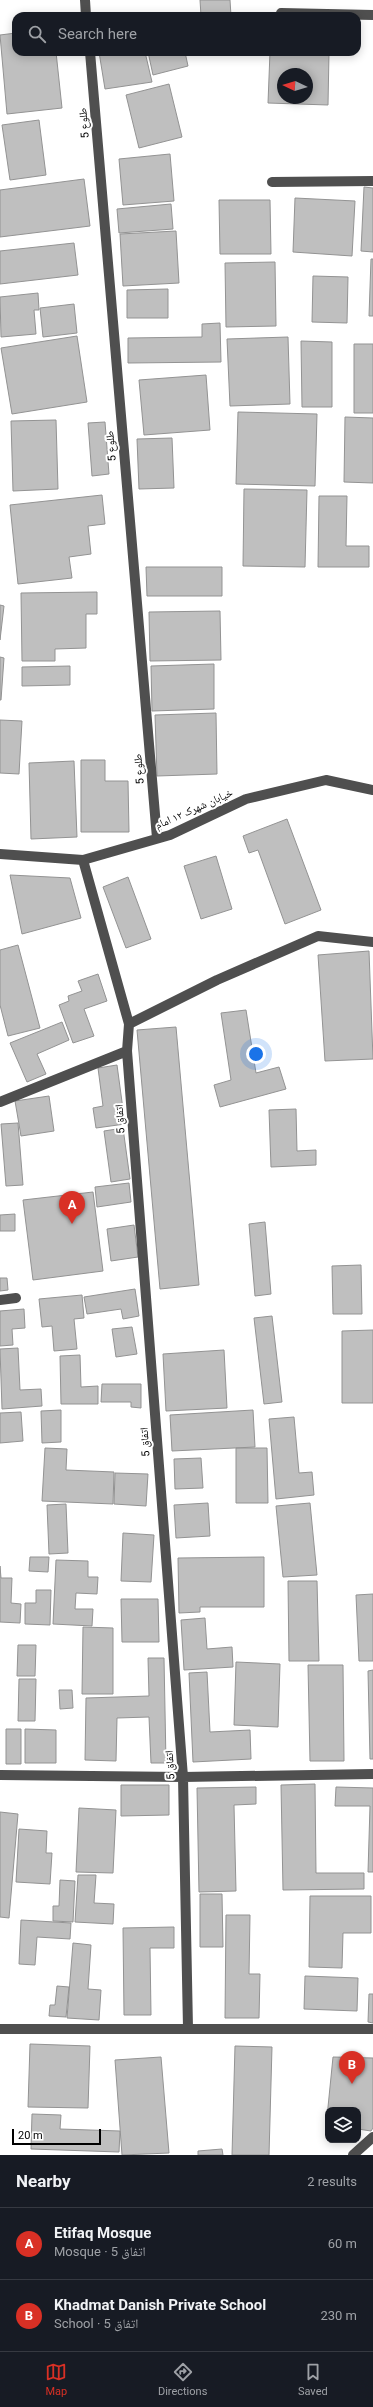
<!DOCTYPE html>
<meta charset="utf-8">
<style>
body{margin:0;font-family:Roboto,"Noto Naskh Arabic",sans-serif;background:#20242c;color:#f1f3f6}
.controls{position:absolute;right:12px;bottom:12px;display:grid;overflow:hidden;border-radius:8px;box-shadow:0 2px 10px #0003}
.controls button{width:36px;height:36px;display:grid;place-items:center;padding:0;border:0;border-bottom:1px solid #363941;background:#171b24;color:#f1f3f6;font:20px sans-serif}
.compass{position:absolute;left:277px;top:68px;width:36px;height:36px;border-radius:50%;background:#171b24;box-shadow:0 2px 10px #0003;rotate:274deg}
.scale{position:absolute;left:12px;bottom:10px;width:89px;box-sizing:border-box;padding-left:4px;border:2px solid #000;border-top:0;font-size:11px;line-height:14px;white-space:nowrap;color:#000;-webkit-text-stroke:3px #fff;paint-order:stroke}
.you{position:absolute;left:256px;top:1054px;width:14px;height:14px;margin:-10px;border:3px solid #fff;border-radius:50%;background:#1a73e8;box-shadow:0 0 0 6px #1a73e833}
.badge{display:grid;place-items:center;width:26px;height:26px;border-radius:50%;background:#d93025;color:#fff;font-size:13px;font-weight:700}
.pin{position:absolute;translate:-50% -33px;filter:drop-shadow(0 1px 2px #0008)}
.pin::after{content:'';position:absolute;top:21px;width:14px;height:12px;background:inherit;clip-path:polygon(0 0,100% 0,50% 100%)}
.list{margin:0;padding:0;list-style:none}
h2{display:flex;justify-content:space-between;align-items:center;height:52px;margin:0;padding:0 16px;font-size:17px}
h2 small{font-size:13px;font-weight:400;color:#9ea1a6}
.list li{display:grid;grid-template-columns:26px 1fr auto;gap:12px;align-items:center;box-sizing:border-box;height:72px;padding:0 16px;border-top:1px solid #363941}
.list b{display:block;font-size:15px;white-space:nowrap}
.list p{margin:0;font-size:13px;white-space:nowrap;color:#9ea1a6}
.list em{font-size:13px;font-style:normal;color:#9ea1a6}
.icon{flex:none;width:22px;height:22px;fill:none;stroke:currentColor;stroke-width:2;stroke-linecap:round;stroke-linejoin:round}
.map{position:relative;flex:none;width:373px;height:2155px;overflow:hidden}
.search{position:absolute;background:#171b24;box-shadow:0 2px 10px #0003;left:12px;right:12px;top:12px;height:44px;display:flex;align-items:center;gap:10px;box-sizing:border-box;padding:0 14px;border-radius:12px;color:#9ea1a6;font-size:15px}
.sheet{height:196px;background:#171b24}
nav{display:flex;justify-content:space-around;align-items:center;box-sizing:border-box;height:56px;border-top:1px solid #363941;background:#171b24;font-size:11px;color:#9ea1a6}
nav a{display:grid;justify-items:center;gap:2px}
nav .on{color:#d93025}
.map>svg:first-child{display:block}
.building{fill:#bfbfbf;stroke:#939393;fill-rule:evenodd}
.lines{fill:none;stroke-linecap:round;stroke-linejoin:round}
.minor{stroke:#4f4f4f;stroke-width:10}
.labels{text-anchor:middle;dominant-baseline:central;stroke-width:4;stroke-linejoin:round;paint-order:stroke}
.street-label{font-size:11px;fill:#000;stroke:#fff}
</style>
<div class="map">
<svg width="373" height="2155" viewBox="0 0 373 2155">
<rect width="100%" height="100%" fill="#fff"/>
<path class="building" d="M 200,0 L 230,0 L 231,16 L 201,16 Z
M 16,33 L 16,52 L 56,52 L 62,108 L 7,114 L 0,35 Z
M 99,52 L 145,52 L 152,82 L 105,89 Z
M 148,52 L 185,52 L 188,66 L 153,75 Z
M 270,52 L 329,52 L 328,105 L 268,103 ZM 283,74 L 307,74 L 307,98 L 283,98 Z
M 169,84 L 182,137 L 139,148 L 126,95 Z
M 39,120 L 46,175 L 10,180 L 2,125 Z
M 170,154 L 174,201 L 123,205 L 119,159 Z
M 84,179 L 90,226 L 0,237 L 0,190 Z
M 364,187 L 373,188 L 373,252 L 361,251 Z
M 295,198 L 355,201 L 352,256 L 293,252 Z
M 219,200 L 270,200 L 271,254 L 220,254 Z
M 171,204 L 173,229 L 119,233 L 117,209 Z
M 176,231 L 179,283 L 123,286 L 120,234 Z
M 74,243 L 78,275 L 0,284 L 0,251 Z
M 371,259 L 373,259 L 373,316 L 369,316 Z
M 275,262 L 276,326 L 226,327 L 225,263 Z
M 313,276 L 348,277 L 347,323 L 312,322 Z
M 168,289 L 168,318 L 127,318 L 127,290 Z
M 38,293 L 39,310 L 34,310 L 36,334 L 1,337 L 0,297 Z
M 74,304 L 77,333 L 43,337 L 40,308 Z
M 220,323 L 221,362 L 128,363 L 128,338 L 202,337 L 202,324 Z
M 77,336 L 87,402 L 12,414 L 1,348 Z
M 288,337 L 290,404 L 230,406 L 227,339 Z
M 301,341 L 332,342 L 332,407 L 302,407 Z
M 354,344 L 373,344 L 373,413 L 354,413 Z
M 206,375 L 210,430 L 144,435 L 139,380 Z
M 238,412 L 317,414 L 315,486 L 236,484 Z
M 345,417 L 373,418 L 373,483 L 344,482 Z
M 56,420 L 58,489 L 13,491 L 11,421 Z
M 105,422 L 109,474 L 92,476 L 88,423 Z
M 172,438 L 174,488 L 139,489 L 137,439 Z
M 244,489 L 307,490 L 305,567 L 243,566 Z
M 102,495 L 105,524 L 88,526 L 91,554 L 69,557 L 72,578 L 18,584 L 10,505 Z
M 319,496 L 347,496 L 346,546 L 369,546 L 369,567 L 318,567 Z
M 146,567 L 222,567 L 222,596 L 147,596 Z
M 97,592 L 97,614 L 86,614 L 86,648 L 55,649 L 55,661 L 22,661 L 21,593 Z
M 0,605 L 4,606 L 0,640 Z
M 220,611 L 221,660 L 150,661 L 149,612 Z
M 0,657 L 4,658 L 1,700 L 0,700 Z
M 214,664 L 214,709 L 152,711 L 151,666 Z
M 70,666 L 70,685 L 22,686 L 22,667 Z
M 216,713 L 217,774 L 157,776 L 155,715 Z
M 0,720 L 22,721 L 19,774 L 0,773 Z
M 81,760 L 105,760 L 105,781 L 128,781 L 129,832 L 81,832 Z
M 74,761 L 77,837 L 31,839 L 29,763 Z
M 287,819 L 321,910 L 285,924 L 258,850 L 249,853 L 243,836 Z
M 216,856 L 232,909 L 201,919 L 184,866 Z
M 10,875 L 70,878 L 81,918 L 22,934 Z
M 128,877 L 151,939 L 126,948 L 103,887 Z
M 18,945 L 40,1028 L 8,1036 L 0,1005 L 0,950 Z
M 369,951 L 373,1059 L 325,1061 L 318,955 Z
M 98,974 L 107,1001 L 84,1009 L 94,1036 L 73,1043 L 59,1005 L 69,1001 L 68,996 L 82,991 L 78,981 Z
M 246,1010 L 256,1073 L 279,1067 L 286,1089 L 220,1107 L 214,1085 L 231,1080 L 221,1013 Z
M 62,1022 L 69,1040 L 37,1054 L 46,1074 L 27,1082 L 10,1043 Z
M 176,1027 L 199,1285 L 160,1289 L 137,1030 Z
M 117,1065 L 125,1124 L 96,1128 L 93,1108 L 103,1106 L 98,1068 Z
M 49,1096 L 54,1131 L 21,1136 L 15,1101 Z
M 296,1109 L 297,1151 L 316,1150 L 316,1165 L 271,1167 L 269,1110 Z
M 18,1123 L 23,1185 L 6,1186 L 1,1124 Z
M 123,1128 L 130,1179 L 111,1182 L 104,1131 Z
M 129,1183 L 131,1202 L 97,1207 L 95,1187 Z
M 93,1192 L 103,1271 L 33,1280 L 23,1200 Z
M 15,1214 L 15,1231 L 0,1231 L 0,1215 Z
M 265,1222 L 271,1294 L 255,1296 L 249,1224 Z
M 134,1225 L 138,1257 L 111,1261 L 107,1229 Z
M 361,1265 L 362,1314 L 333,1314 L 332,1266 Z
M 0,1278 L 7,1278 L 8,1290 L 0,1291 Z
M 135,1289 L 139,1316 L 123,1319 L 121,1309 L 87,1314 L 84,1297 Z
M 82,1295 L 84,1318 L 74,1319 L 77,1349 L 54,1351 L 52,1326 L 42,1327 L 39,1299 Z
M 24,1309 L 25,1328 L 12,1329 L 13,1345 L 0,1346 L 0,1311 Z
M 272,1316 L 282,1402 L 264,1404 L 254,1318 Z
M 132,1327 L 137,1354 L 116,1357 L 112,1329 Z
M 373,1330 L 373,1403 L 342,1403 L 342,1331 Z
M 18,1348 L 20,1390 L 41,1389 L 42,1406 L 2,1409 L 0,1349 Z
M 224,1350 L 227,1408 L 166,1411 L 163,1354 Z
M 80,1355 L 81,1387 L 98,1386 L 98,1404 L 61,1404 L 60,1356 Z
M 102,1384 L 141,1384 L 141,1408 L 131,1407 L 131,1402 L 101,1402 Z
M 61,1410 L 61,1442 L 42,1443 L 41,1411 Z
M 253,1410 L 255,1447 L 172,1451 L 170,1415 Z
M 21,1412 L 23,1441 L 0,1443 L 0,1413 Z
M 294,1417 L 299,1473 L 312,1472 L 314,1495 L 276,1499 L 269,1419 Z
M 45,1448 L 67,1449 L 66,1470 L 114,1472 L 113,1504 L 42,1501 Z
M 236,1448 L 267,1448 L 268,1503 L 236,1503 Z
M 201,1458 L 203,1488 L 175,1489 L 174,1459 Z
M 115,1473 L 148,1474 L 146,1506 L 114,1504 Z
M 208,1503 L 210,1536 L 176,1538 L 174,1505 Z
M 310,1503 L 317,1575 L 283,1577 L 276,1506 Z
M 66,1504 L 68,1553 L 49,1554 L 47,1505 Z
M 123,1533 L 154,1535 L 151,1582 L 121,1581 Z
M 30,1557 L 49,1557 L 48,1572 L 29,1571 Z
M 264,1557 L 264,1607 L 200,1607 L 200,1612 L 179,1613 L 178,1558 Z
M 56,1560 L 88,1561 L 88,1577 L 98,1577 L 97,1594 L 76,1593 L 75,1609 L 93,1609 L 92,1626 L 53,1624 Z
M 0,1566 L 1,1578 L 12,1578 L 11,1603 L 21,1604 L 20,1623 L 0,1622 Z
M 288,1581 L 317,1581 L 319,1661 L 289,1661 Z
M 36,1590 L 51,1590 L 50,1625 L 25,1624 L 25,1603 L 36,1603 Z
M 373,1594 L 373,1661 L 359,1661 L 356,1595 Z
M 121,1599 L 158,1599 L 159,1642 L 122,1642 Z
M 205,1618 L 207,1649 L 232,1647 L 233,1667 L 184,1670 L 181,1620 Z
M 83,1627 L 113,1628 L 113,1694 L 82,1694 Z
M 18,1645 L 36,1645 L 35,1676 L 17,1676 Z
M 148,1658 L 164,1658 L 166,1763 L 151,1763 L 149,1717 L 117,1718 L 116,1761 L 85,1760 L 86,1698 L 149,1696 Z
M 236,1662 L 280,1664 L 278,1727 L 234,1725 Z
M 308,1665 L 343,1665 L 344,1761 L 310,1761 Z
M 373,1670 L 373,1759 L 370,1759 L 368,1671 Z
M 207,1672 L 210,1732 L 250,1730 L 251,1759 L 193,1762 L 189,1673 Z
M 19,1679 L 36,1679 L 35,1721 L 18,1721 Z
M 59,1690 L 72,1690 L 73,1708 L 60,1709 Z
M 6,1729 L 21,1729 L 21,1764 L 6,1764 Z
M 25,1729 L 56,1730 L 56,1763 L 25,1763 Z
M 315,1784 L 316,1873 L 364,1873 L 364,1889 L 283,1890 L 281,1785 Z
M 121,1785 L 169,1785 L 169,1815 L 121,1816 Z
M 256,1787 L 256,1804 L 234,1805 L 236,1891 L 199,1892 L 197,1788 Z
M 336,1787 L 373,1788 L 373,1872 L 368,1872 L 370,1806 L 335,1806 Z
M 79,1808 L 116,1810 L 113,1873 L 76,1872 Z
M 0,1812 L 18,1814 L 9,1918 L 0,1917 Z
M 19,1829 L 47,1831 L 46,1853 L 52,1853 L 50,1884 L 16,1882 Z
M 78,1875 L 96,1875 L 94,1903 L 114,1904 L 113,1924 L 75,1922 Z
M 60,1880 L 75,1881 L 73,1922 L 53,1921 L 53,1906 L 59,1906 Z
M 200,1894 L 222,1894 L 223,1947 L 200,1947 Z
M 310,1896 L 371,1896 L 371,1933 L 343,1933 L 342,1968 L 309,1967 Z
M 226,1915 L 250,1915 L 249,1974 L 260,1974 L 259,2018 L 225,2018 Z
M 21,1920 L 71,1923 L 70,1939 L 37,1937 L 35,1965 L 19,1964 Z
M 174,1927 L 174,1948 L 150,1948 L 151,2015 L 124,2015 L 123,1928 Z
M 73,1943 L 91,1945 L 88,1989 L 101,1990 L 99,2020 L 67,2018 Z
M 305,1976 L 358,1978 L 357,2011 L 304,2009 Z
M 57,1986 L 69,1987 L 66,2017 L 49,2016 L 50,2005 L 55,2005 Z
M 369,1994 L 373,1994 L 373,2023 L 368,2022 Z
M 30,2044 L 90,2046 L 88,2108 L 28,2107 Z
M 235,2046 L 272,2047 L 269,2155 L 232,2155 Z
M 161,2057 L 169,2153 L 122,2155 L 115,2060 Z
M 333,2057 L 373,2058 L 373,2128 L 371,2131 L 358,2129 L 358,2110 L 328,2110 L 328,2127 L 326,2127 Z
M 32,2114 L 61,2115 L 60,2129 L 120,2131 L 119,2152 L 31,2149 Z
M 222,2149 L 223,2155 L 198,2155 L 198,2151 Z"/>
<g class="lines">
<path class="minor" d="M 85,0 L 86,16
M 281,13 L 373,15
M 90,52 L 157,838
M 272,182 L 373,181
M 0,854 L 83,860 L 170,835 L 246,799 L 326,780 L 373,790
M 83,860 L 129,1024 L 127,1051 L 183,1777 L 188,2028
M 129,1024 L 217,980 L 318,936 L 373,942
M 0,1102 L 127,1051
M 0,1300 L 16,1298
M 0,1775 L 183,1777 L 373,1774
M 0,2029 L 373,2029
M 353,2155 L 373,2137"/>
</g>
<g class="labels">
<g class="street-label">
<text transform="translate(84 123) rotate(-95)">طلوع 5</text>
<text transform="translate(111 446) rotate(-95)">طلوع 5</text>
<text transform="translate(139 769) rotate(-95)">طلوع 5</text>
<text transform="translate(194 809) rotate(-24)">خیابان شهرک ۱۲ امام</text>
<text transform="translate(120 1119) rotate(-94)">اتفاق 5</text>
<text transform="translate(145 1442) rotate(-94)">اتفاق 5</text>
<text transform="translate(170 1765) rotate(-94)">اتفاق 5</text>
</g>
</g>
</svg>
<div class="controls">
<button><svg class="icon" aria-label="layers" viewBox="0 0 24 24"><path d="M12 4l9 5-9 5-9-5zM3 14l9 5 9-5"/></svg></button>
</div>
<svg class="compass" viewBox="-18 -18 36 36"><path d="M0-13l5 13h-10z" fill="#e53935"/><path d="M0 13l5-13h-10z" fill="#9ea1a6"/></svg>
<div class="scale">20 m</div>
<div class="you"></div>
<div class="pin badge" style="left:72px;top:1224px">A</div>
<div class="pin badge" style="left:352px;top:2084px">B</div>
<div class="search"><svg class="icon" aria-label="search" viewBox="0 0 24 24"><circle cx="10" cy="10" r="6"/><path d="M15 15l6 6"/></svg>Search here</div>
</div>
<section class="sheet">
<h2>Nearby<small>2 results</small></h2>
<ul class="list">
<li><span class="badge">A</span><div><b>Etifaq Mosque</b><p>Mosque · اتفاق 5</p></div><em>60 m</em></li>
<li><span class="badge">B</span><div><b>Khadmat Danish Private School</b><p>School · اتفاق 5</p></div><em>230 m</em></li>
</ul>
</section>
<nav>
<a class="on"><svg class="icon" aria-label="map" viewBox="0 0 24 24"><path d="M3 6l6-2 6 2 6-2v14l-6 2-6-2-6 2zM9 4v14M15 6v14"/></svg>Map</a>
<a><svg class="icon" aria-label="directions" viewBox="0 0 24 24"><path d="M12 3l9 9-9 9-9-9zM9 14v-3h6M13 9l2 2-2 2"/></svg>Directions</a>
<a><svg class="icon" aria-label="saved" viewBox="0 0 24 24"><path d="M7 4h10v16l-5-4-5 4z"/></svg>Saved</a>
</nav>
